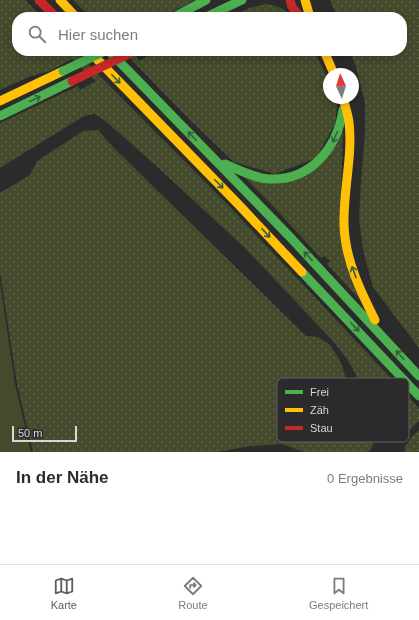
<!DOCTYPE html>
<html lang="de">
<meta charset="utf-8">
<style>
body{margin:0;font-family:Helvetica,sans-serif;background:#f2f2f3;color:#2b2b33}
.compass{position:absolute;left:323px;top:68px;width:36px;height:36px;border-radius:50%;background:#fff;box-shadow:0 2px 10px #0003;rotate:356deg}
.scale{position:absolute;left:12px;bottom:10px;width:65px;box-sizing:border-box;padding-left:4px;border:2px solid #d8d6d8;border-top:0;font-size:11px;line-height:14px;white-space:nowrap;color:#d8d6d8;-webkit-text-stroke:3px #2c2a2c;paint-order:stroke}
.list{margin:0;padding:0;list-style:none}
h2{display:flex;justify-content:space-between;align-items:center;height:52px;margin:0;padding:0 16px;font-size:17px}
h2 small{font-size:13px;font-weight:400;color:#7c7c81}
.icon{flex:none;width:22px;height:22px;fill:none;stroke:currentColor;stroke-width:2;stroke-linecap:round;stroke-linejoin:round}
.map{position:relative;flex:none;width:419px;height:452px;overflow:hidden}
.search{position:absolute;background:#fff;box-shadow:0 2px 10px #0003;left:12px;right:12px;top:12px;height:44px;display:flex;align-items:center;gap:10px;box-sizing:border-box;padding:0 14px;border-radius:16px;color:#7c7c81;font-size:15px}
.sheet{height:112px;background:#fff}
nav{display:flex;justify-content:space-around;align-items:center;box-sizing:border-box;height:56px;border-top:1px solid #e1e1e2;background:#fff;font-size:11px;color:#7c7c81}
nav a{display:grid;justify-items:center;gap:2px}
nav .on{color:#5d5d62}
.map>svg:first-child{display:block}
.grass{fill:url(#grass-dots)}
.garden{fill:#434b2c}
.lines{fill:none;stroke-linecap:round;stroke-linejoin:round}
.fast{stroke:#4caf50;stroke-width:9}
.slow{stroke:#ffc107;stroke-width:9}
.jam{stroke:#c62828;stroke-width:9}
.fast-bridge{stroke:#4caf50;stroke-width:9}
.jam-bridge{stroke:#c62828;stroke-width:9}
.oneway{stroke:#395f3a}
.key{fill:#2c2a2c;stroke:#605e60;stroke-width:1}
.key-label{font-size:11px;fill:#d8d6d8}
</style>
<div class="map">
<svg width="419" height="452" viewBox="0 0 419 452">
<defs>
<pattern id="grass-dots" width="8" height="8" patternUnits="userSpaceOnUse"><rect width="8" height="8" fill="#434b2c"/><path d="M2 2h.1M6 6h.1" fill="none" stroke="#5d644a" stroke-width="1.8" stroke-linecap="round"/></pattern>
</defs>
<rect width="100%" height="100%" fill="#2b2b2b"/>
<path class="grass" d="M 0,0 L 25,0 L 42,17 L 17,17 L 17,51 L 75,51 L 228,205 L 404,392 L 419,408 L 419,422 L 418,422 C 411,428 403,439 392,437 C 371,433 362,386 353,369 C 347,359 341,350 333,341 L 245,248 L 152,162 L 103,119 L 94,114 L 84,116 L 0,168 L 0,123 L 78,86 L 80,90 L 96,81 L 72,59 L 50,71 L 31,76 L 0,90 Z
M 73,0 L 195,0 L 162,17 L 90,17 Z
M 330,0 L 418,0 L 419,3 L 419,348 L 373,287 L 363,250 L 359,219 L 361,182 L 365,133 L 365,103 L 356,67 L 350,51 L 402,51 L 402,17 L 337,17 Z
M 266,4 C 277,6 285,8 292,17 L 230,17 L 249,8 Z
M 123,51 L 134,51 L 139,61 L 156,52 L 155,51 L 314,51 L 329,81 L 329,98 L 335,98 L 337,107 L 335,124 L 316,158 L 275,174 L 234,162 L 191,121 Z
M 343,127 L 341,198 L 362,302 L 327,264 L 330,261 L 324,256 L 321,258 L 269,202 L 244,177 L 294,180 Z
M 98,130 L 114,148 L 306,336 L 318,337 L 329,344 L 338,357 L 343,368 L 348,388 L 360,420 L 375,440 L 369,452 L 304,452 L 282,444 L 250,446 L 218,452 L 33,452 L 17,384 L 0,272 L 0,193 L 30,175 L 37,161 L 83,131 Z
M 419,430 L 419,452 L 405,452 L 405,447 L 412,436 Z"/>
<path class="garden" d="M 0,282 L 15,384 L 31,452 L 0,452 Z"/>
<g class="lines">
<path class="fast" d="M 174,17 L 206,0
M 206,17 L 242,0
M 109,51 L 290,237 L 419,376
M 0,116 L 72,81
M 225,164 C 239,170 254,178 269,179 C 311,181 337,148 343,110
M 302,272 L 419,396"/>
<path class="slow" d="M 60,0 L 76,17
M 305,0 L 310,17
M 324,51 L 334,74
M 92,54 L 239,205 L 302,272
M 343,98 C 345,106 348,114 349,122 C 353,156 343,190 344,225 C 345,259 360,290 375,320
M 0,101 L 63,71"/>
<path class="jam" d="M 39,0 L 56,17
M 290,0 L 292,7 L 300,17"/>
<path class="fast-bridge" d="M 63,71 L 105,51"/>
<path class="jam-bridge" d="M 72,81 L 135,51"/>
</g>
<defs><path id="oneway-shaft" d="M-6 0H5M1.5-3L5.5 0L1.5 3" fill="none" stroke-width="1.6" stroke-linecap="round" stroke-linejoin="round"/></defs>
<g class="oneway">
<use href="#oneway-shaft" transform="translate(116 79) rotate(46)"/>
<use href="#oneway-shaft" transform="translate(35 99) rotate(-25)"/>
<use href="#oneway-shaft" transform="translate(192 136) rotate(-134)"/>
<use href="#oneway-shaft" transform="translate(335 137) rotate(114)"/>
<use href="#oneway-shaft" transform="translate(219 184) rotate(46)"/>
<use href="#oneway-shaft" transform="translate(266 233) rotate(47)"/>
<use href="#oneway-shaft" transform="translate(308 256) rotate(-133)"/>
<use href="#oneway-shaft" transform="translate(354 272) rotate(-110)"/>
<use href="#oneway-shaft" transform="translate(355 327) rotate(46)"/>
<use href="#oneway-shaft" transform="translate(400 355) rotate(-132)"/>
</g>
<rect x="277" y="378" width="132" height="64" rx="6" class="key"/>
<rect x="285" y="390" width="18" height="4" fill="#4caf50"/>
<rect x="285" y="408" width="18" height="4" fill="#ffc107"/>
<rect x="285" y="426" width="18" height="4" fill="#c62828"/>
<g class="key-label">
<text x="310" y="396">Frei</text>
<text x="310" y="414">Zäh</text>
<text x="310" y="432">Stau</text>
</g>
</svg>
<svg class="compass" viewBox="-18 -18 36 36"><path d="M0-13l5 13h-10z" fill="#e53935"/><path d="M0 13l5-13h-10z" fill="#7c7c81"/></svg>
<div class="scale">50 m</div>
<div class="search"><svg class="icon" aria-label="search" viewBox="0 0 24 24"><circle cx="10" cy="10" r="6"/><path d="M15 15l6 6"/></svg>Hier suchen</div>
</div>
<section class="sheet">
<h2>In der Nähe<small>0 Ergebnisse</small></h2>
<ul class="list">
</ul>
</section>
<nav>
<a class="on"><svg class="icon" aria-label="map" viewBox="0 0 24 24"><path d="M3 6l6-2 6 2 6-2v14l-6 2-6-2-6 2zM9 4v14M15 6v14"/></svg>Karte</a>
<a><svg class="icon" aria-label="directions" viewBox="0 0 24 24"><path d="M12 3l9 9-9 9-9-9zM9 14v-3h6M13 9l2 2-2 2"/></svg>Route</a>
<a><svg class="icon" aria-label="saved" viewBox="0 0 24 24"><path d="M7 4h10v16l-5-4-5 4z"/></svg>Gespeichert</a>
</nav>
